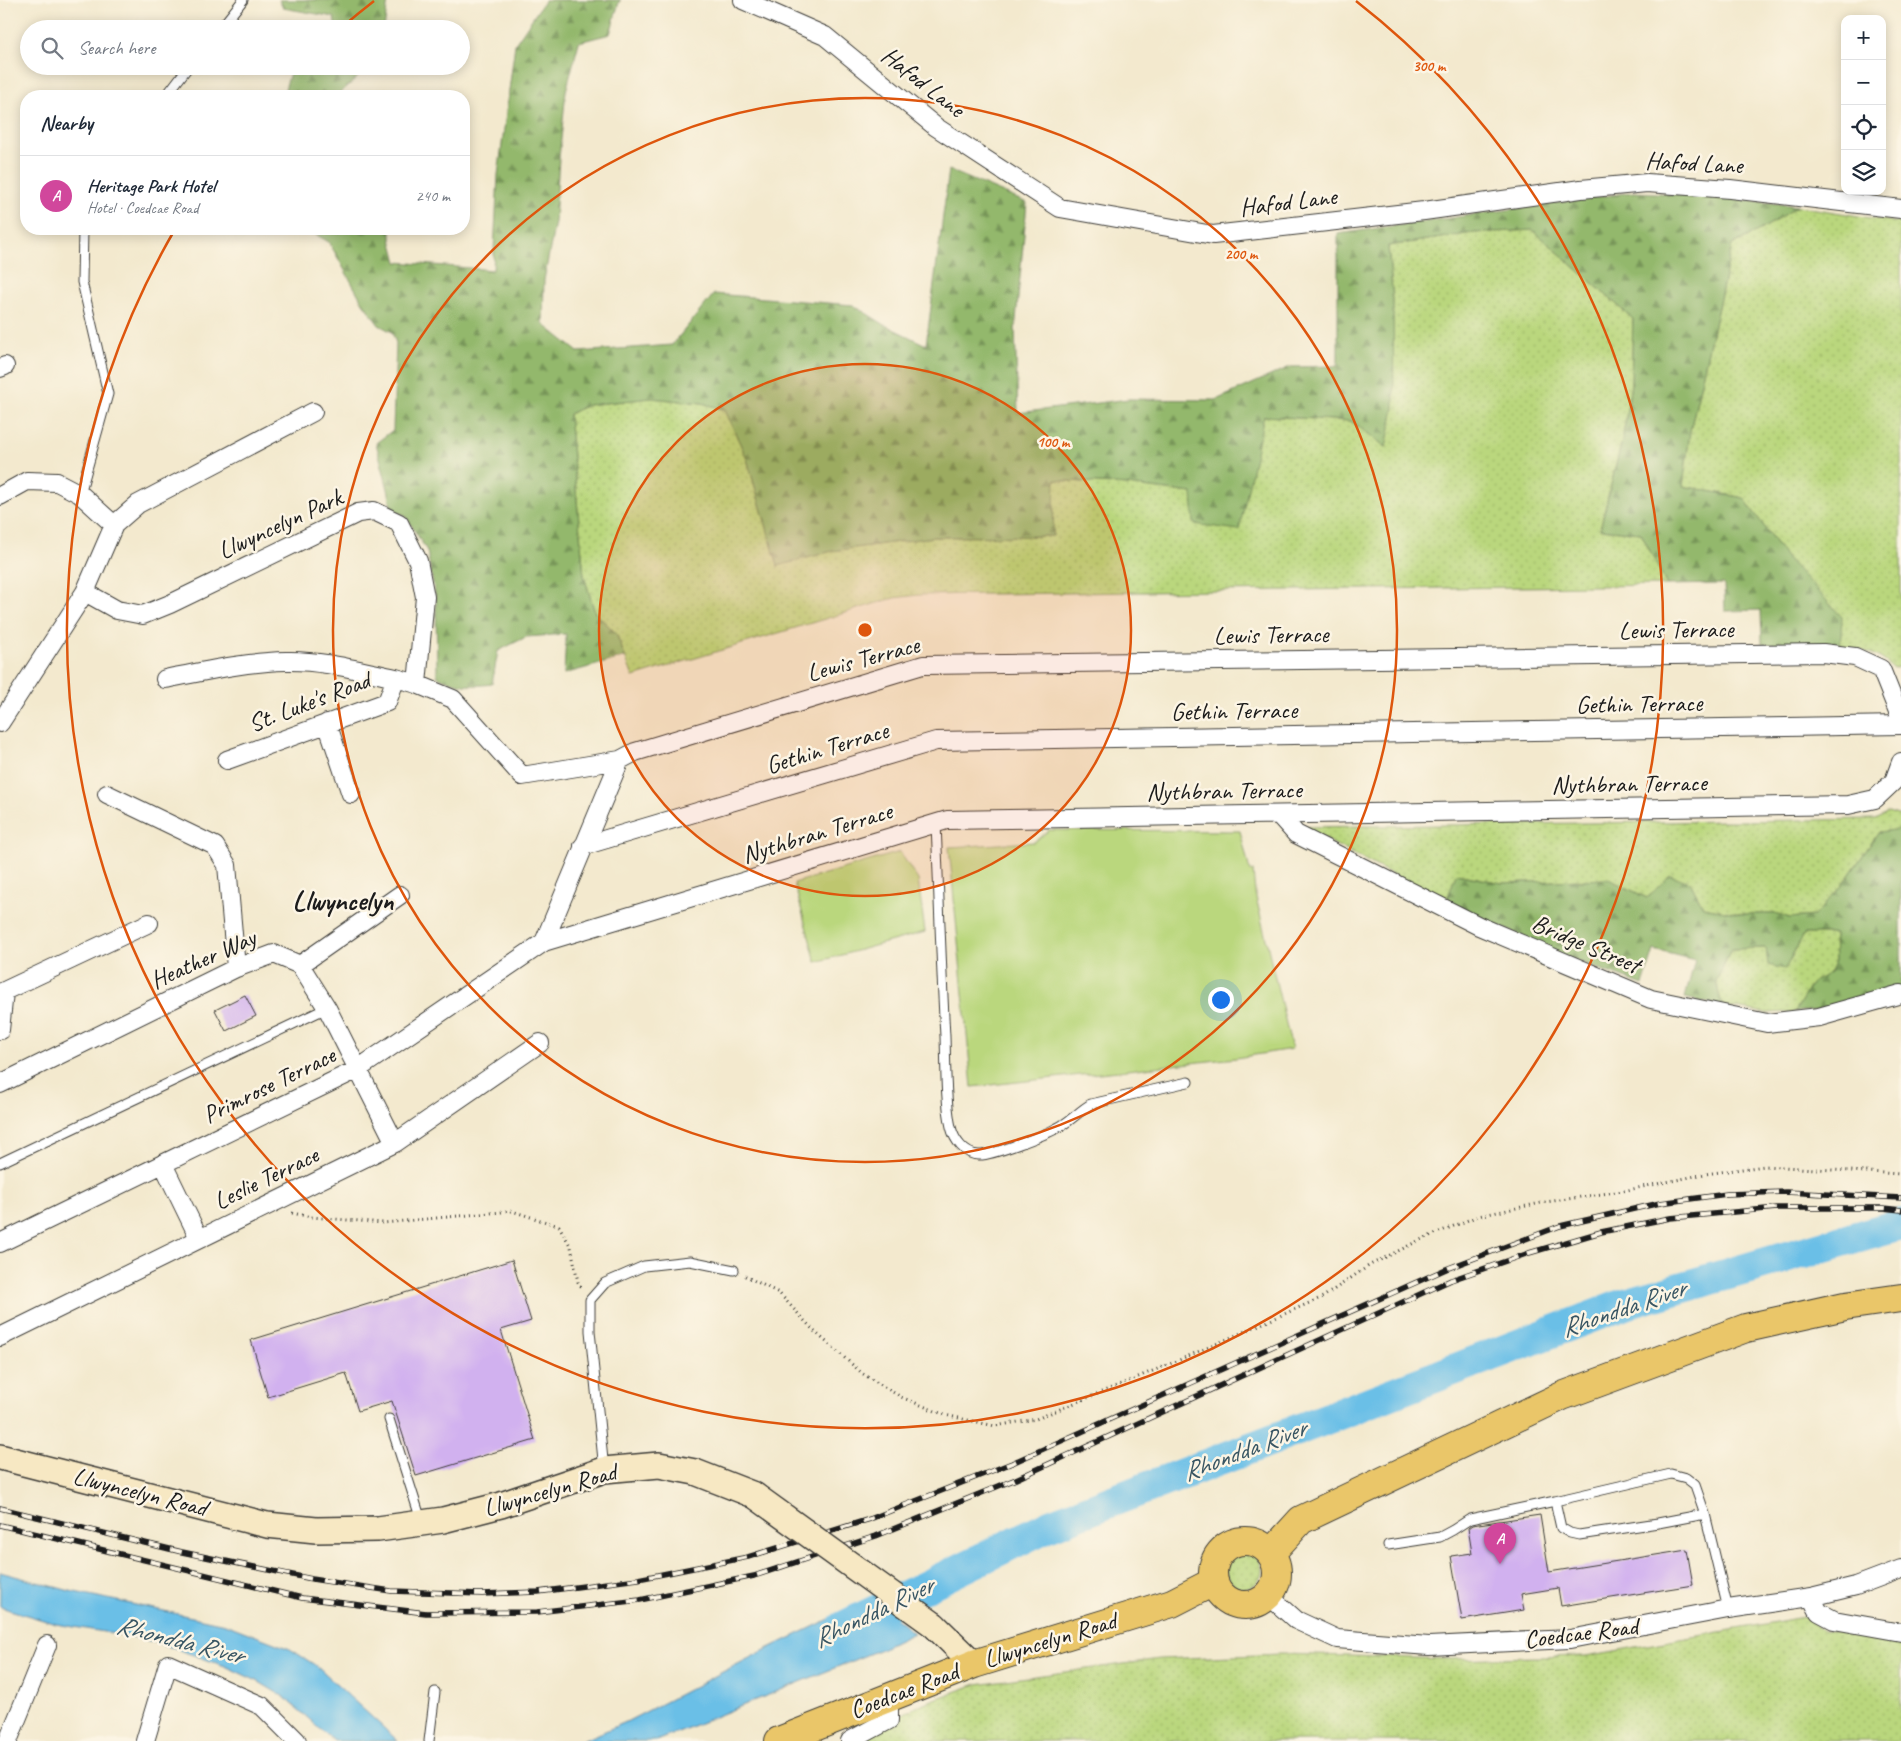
<!DOCTYPE html>
<meta charset="utf-8">
<style>
body{margin:0;font-family:Caveat,sans-serif;background:#f6f6f7;color:#1f2937}
.controls{position:absolute;right:15px;top:15px;display:grid;overflow:hidden;border-radius:10px;box-shadow:0 2px 12px #0003}
.controls button{width:45px;height:45px;display:grid;place-items:center;padding:0;border:0;border-bottom:1px solid #e0e1e3;background:#fff;color:#1f2937;font:25px sans-serif}
.you{position:absolute;left:1220px;top:999px;width:18px;height:18px;margin:-12px;border:4px solid #fff;border-radius:50%;background:#1a73e8;box-shadow:0 0 0 8px #1a73e833}
.badge{display:grid;place-items:center;width:32px;height:32px;border-radius:50%;background:#b45309;color:#fff;font-size:16px;font-weight:700}
.pin{position:absolute;translate:-50% -41px;filter:drop-shadow(0 1px 2px #0008)}
.pin::after{content:'';position:absolute;top:26px;width:18px;height:15px;background:inherit;clip-path:polygon(0 0,100% 0,50% 100%)}
.list{margin:0;padding:0;list-style:none}
h2{display:flex;justify-content:space-between;align-items:center;height:65px;margin:0;padding:0 20px;font-size:21px}
h2 small{font-size:16px;font-weight:400;color:#747a83}
.list li{display:grid;grid-template-columns:32px 1fr auto;gap:15px;align-items:center;box-sizing:border-box;height:80px;padding:0 20px;border-top:1px solid #e0e1e3}
.list b{display:block;font-size:19px;white-space:nowrap}
.list p{margin:0;font-size:16px;white-space:nowrap;color:#747a83}
.list em{font-size:16px;font-style:normal;color:#747a83}
.icon{flex:none;width:28px;height:28px;fill:none;stroke:currentColor;stroke-width:2;stroke-linecap:round;stroke-linejoin:round}
.map{position:relative;flex:none;width:1901px;height:1741px;overflow:hidden}
.search{position:absolute;background:#fff;box-shadow:0 2px 12px #0003;left:20px;top:20px;width:450px;height:55px;display:flex;align-items:center;gap:12px;box-sizing:border-box;padding:0 18px;border-radius:28px;color:#747a83;font-size:19px}
.panel{position:absolute;background:#fff;box-shadow:0 2px 12px #0003;left:20px;top:90px;width:450px;height:145px;border-radius:20px}
.map>svg:first-child{display:block}
.grass{fill:url(#grass-dots);stroke:#6b7a4c}
.forest{fill:url(#forest-firs);stroke:#586a44}
.park{fill:#bad77d;stroke:#6b7a4c}
.water{fill:#6bbfe7;stroke:#446e82}
.lines{fill:none;stroke-linecap:round;stroke-linejoin:round}
.river{stroke:#6bbfe7;stroke-width:32}
.building{fill:#d1b1ef}
.service-casing{stroke:#3c3b37;stroke-width:11}
.minor-casing{stroke:#3c3b37;stroke-width:20}
.secondary-casing{stroke:#3c3b37;stroke-width:28}
.primary-casing{stroke:#3c3b37;stroke-width:30}
.path{stroke:#3c3b37;stroke-width:3;stroke-dasharray:1 4;stroke-linecap:butt}
.service{stroke:#fff;stroke-width:9}
.minor{stroke:#fff;stroke-width:18}
.secondary{stroke:#f7e8c3;stroke-width:25}
.primary{stroke:#eac669;stroke-width:28}
.rail-casing{stroke:#1c1c1c;stroke-width:5.5}
.rail{stroke:#fcf5e5;stroke-width:4;stroke-dasharray:11;stroke-linecap:butt}
.secondary-bridge-casing{stroke:#3c3b37;stroke-width:28;stroke-linecap:butt}
.secondary-bridge{stroke:#f7e8c3;stroke-width:25}
.ring{fill:none;stroke:#de560d;stroke-width:2.5}
.labels{text-anchor:middle;dominant-baseline:central;stroke-width:5;stroke-linejoin:round;paint-order:stroke}
.street-label{font-size:25px;fill:#1c1c1c;stroke:#fcf5e5}
.water-label{font-size:26px;font-style:italic;fill:#385563;stroke:#fcf5e5}
.quarter-label{font-size:28px;font-weight:bold;fill:#1c1c1c;stroke:#fcf5e5}
.centre{fill:#de560d;stroke:#fcf5e5;stroke-width:2.5}
.ring-label{font-size:15px;text-anchor:middle;font-weight:bold;fill:#de560d;stroke:#fcf5e5;stroke-width:5;stroke-linejoin:round;paint-order:stroke}
</style>
<div class="map">
<svg width="1901" height="1741" viewBox="0 0 1901 1741">
<defs>
<pattern id="grass-dots" width="8" height="8" patternUnits="userSpaceOnUse" patternTransform="scale(1.25)"><rect width="8" height="8" fill="#bad77d"/><path d="M2 2h.1M6 6h.1" fill="none" stroke="#9fb86b" stroke-width="1.8" stroke-linecap="round"/></pattern>
<pattern id="forest-firs" width="22" height="20" patternUnits="userSpaceOnUse" patternTransform="scale(1.25)"><rect width="22" height="20" fill="#93b86c"/><path d="M5 1l3.5 6h-7zM16 11l3.5 6h-7z" fill="#779558"/></pattern>
</defs>
<rect width="100%" height="100%" fill="#fcf5e5"/>
<filter id="ink" filterUnits="userSpaceOnUse"><feTurbulence type="fractalNoise" baseFrequency=".02" numOctaves="2"/><feDisplacementMap in="SourceGraphic" scale="10" xChannelSelector="R" yChannelSelector="G"/><feConvolveMatrix kernelMatrix="1 2 1 2 8 2 1 2 1" color-interpolation-filters="sRGB"/></filter>
<filter id="wash" filterUnits="userSpaceOnUse"><feTurbulence type="fractalNoise" baseFrequency=".0096" numOctaves="4" result="noise"/><feDisplacementMap in="SourceGraphic" scale="20" xChannelSelector="R" yChannelSelector="G"/><feGaussianBlur stdDeviation="1.12" result="paint"/><feColorMatrix in="noise" values="0 0 0 0 0 0 0 0 0 0 0 0 0 0 0 0 0 1.4 0 .05"/><feComposite in="paint" operator="in"/></filter>
<g filter="url(#wash)">
<rect width="100%" height="100%" fill="#f3e9ce"/>
<path class="grass" d="M 1798,206 L 1901,223 L 1901,668 L 1894,669 C 1878,653 1863,649 1840,648 L 1784,555 L 1744,498 L 1683,486 L 1690,431 L 1732,245 L 1772,223 Z
M 1533,230 L 1633,319 L 1631,384 L 1623,437 L 1600,529 L 1641,533 L 1667,585 L 918,595 L 894,598 L 633,677 L 616,633 L 595,613 L 584,576 L 569,414 L 588,405 L 651,398 L 702,403 L 725,410 L 747,459 L 778,566 L 832,551 L 934,537 L 1053,536 L 1054,480 L 1127,485 L 1193,493 L 1264,416 L 1351,421 L 1386,447 L 1393,300 L 1388,246 L 1473,233 Z
M 1888,812 L 1901,816 L 1901,829 L 1879,832 L 1841,887 L 1815,916 L 1789,918 L 1779,914 L 1741,914 L 1703,907 L 1690,882 L 1647,898 L 1609,879 L 1502,883 L 1457,874 L 1446,902 L 1301,827 L 1876,819 Z
M 1803,934 L 1834,934 L 1835,961 L 1830,972 L 1811,984 L 1795,1012 L 1767,1013 L 1722,1006 L 1716,982 L 1731,949 L 1766,948 Z
M1226 1570a18 18 0 1 1 36 0a18 18 0 1 1-36 0Z
M 1809,1616 L 1811,1620 L 1824,1631 L 1901,1641 L 1901,1741 L 850,1741 L 924,1703 L 977,1684 L 1160,1659 L 1282,1654 L 1449,1659 L 1586,1656 Z"/>
<path class="forest" d="M 279,0 L 388,0 L 384,29 L 336,29 L 334,17 L 283,8 Z
M 545,0 L 621,0 L 619,2 L 610,34 L 579,42 L 566,91 L 559,158 L 555,222 L 544,280 L 543,324 L 578,352 L 672,345 L 714,294 L 853,305 L 885,325 L 926,345 L 949,170 L 1027,203 L 1015,330 L 1018,413 L 1129,399 L 1216,400 L 1290,367 L 1338,366 L 1338,234 L 1633,192 L 1699,195 L 1798,206 L 1772,223 L 1732,245 L 1690,431 L 1683,486 L 1744,498 L 1784,555 L 1842,617 L 1840,648 L 1762,644 L 1761,610 L 1725,611 L 1724,584 L 1667,585 L 1641,533 L 1600,529 L 1623,437 L 1631,384 L 1633,319 L 1533,230 L 1473,233 L 1388,246 L 1393,300 L 1394,408 L 1386,447 L 1351,421 L 1264,416 L 1239,530 L 1194,524 L 1192,493 L 1127,485 L 1055,480 L 1053,536 L 934,537 L 832,551 L 778,566 L 747,459 L 725,410 L 702,403 L 651,398 L 588,405 L 569,414 L 584,576 L 595,613 L 616,633 L 625,657 L 564,674 L 566,634 L 526,637 L 498,651 L 492,684 C 469,687 458,686 437,676 L 436,600 L 427,551 L 405,515 L 391,510 L 389,493 L 376,443 L 393,430 L 396,343 L 392,332 L 379,325 L 363,303 L 329,242 L 306,229 L 391,229 L 391,239 L 397,262 L 493,270 L 498,175 L 515,44 Z
M 292,66 L 367,66 L 357,78 L 340,93 L 341,96 L 283,96 Z
M 1901,829 L 1901,990 L 1822,1010 L 1795,1012 L 1811,984 L 1830,972 L 1835,961 L 1834,934 L 1804,934 L 1785,969 L 1768,965 L 1766,948 L 1731,949 L 1716,982 L 1722,1006 L 1685,998 L 1695,960 L 1654,950 L 1643,985 L 1567,957 L 1446,902 L 1456,874 L 1502,883 L 1609,879 L 1647,898 L 1670,875 L 1690,882 L 1703,907 L 1741,914 L 1779,914 L 1789,918 L 1814,916 L 1841,887 L 1879,832 Z"/>
<path class="park" d="M 1049,830 L 1240,831 L 1250,871 L 1253,871 L 1255,893 L 1292,1049 L 1236,1058 L 972,1087 L 949,847 L 1034,842 Z
M 900,852 L 918,880 L 925,932 L 816,962 L 794,883 Z"/>
<path class="water" d="M 0,1572 L 70,1591 L 225,1624 L 290,1649 L 315,1665 L 398,1741 L 334,1741 L 284,1697 L 259,1682 L 225,1666 L 164,1645 L 134,1637 L 56,1624 L 0,1607 Z
M 871,1599 L 914,1633 L 881,1649 L 656,1741 L 582,1741 L 626,1722 L 763,1651 Z"/>
<g class="lines">
<path class="river" d="M 843,1627 L 1050,1525 L 1625,1304 L 1901,1224"/>
</g>
<g id="blocks">
<path class="building" d="M 245,995 L 256,1016 L 226,1031 L 215,1010 Z
M 512,1260 L 531,1321 L 501,1330 L 535,1440 L 416,1476 L 392,1401 L 358,1411 L 346,1373 L 268,1397 L 251,1340 Z
M 1540,1515 L 1549,1572 L 1687,1550 L 1693,1585 L 1561,1606 L 1558,1588 L 1521,1594 L 1524,1610 L 1462,1620 L 1451,1556 L 1472,1553 L 1468,1528 L 1472,1525 Z"/>
</g>
</g>
<g filter="url(#ink)">
<use href="#blocks" fill-opacity="0" stroke="#3c3b37" stroke-width="1"/>
<g class="lines">
<defs>
<path id="service" d="M 220,29 L 243,0
M 166,96 L 189,66
M 80,494 L 108,394 L 82,282 L 83,229
M 936,823 C 939,894 941,965 945,1036 C 946,1064 945,1101 951,1127 C 954,1140 965,1155 979,1155 C 991,1156 1045,1135 1057,1128 C 1070,1122 1079,1111 1091,1104 L 1188,1082
M 0,1163 L 327,1008
M 389,1419 L 421,1520
M 604,1470 L 590,1331 L 590,1300 L 605,1283 L 644,1266 L 690,1261 L 734,1270
M 1705,1514 L 1658,1523 L 1579,1535 L 1570,1533 L 1561,1528 L 1555,1501 L 1671,1474 L 1686,1478 L 1695,1485 L 1705,1514 L 1728,1609
M 1388,1545 L 1440,1537 L 1453,1530 L 1470,1519 L 1555,1501
M 429,1741 L 435,1692"/>
<path id="minor" d="M 743,0 L 825,36 L 936,127 L 1060,208 L 1213,235 L 1424,211 L 1581,189 L 1647,183 L 1730,189 L 1901,209
M 0,368 L 5,366
M 0,496 L 27,481 L 57,482 L 80,494 L 114,525
M 85,592 L 117,610 L 143,615 L 170,604 L 358,513 L 374,511 L 399,523 L 418,561 L 425,597 L 417,684
M 165,679 C 205,671 245,662 286,661 C 322,660 361,671 396,678
M 0,723 L 85,592 L 114,525 L 138,504 L 313,412
M 327,723 L 351,794
M 227,760 L 387,702 L 396,678 L 417,684 L 453,699 L 522,776 L 620,760 L 635,752 L 923,665 L 1823,653 L 1855,657 L 1881,669 L 1901,719
M 107,794 L 215,846 L 227,865 L 236,968
M 1279,815 L 1296,834 L 1479,926 L 1651,999 L 1767,1023 L 1819,1017 L 1901,994
M 583,846 L 936,741 L 1901,725
M 544,942 L 620,760
M 300,965 L 400,895
M 0,993 L 149,923
M 0,1030 L 4,992
M 0,1084 L 236,968 L 274,954 L 300,965 L 327,1008 L 395,1143
M 163,1164 L 199,1238
M 0,1243 L 358,1069 L 544,942 L 947,820 L 1848,805 L 1875,799 L 1894,781 L 1901,762
M 0,1337 L 395,1143 L 540,1043
M 1268,1595 L 1296,1620 L 1337,1639 L 1429,1646 L 1570,1639 L 1728,1609 L 1811,1597 L 1856,1586 L 1901,1569
M 1811,1597 L 1819,1612 L 1834,1620 L 1901,1632
M 8,1741 L 47,1645
M 145,1741 L 168,1664 L 262,1706 L 297,1741
M 850,1741 L 889,1720 L 889,1696"/>
<path id="secondary" d="M 0,1457 L 267,1525 L 316,1530 L 378,1529 L 443,1520 L 501,1505 L 604,1470 L 659,1465 L 695,1472 L 754,1495
M 934,1625 L 974,1664"/>
<path id="primary" d="M1213 1573a32 32 0 1 1 64 0a32 32 0 1 1-64 0Z
M 1271,1553 L 1301,1520 L 1562,1396 L 1746,1328 L 1845,1306 L 1901,1298
M 779,1741 L 974,1664 L 1172,1603 L 1213,1582"/>
</defs>
<use href="#service" class="service-casing"/>
<use href="#minor" class="minor-casing"/>
<use href="#secondary" class="secondary-casing"/>
<use href="#primary" class="primary-casing"/>
<path class="path" d="M 292,1213 L 311,1217 L 383,1223 L 512,1211 L 559,1226 L 571,1247 L 578,1282 L 583,1289
M 745,1276 L 779,1293 L 815,1332 L 863,1374 L 901,1397 L 945,1415 L 995,1426 L 1036,1419 L 1177,1361 L 1323,1297 L 1370,1265 L 1420,1240 L 1478,1216 L 1546,1202 L 1623,1191 L 1705,1174 L 1765,1166 L 1901,1174"/>
<use href="#service" class="service"/>
<use href="#minor" class="minor"/>
<use href="#secondary" class="secondary"/>
<use href="#primary" class="primary"/>
<defs>
<path id="rail" d="M 0,1508 L 182,1552 L 312,1579 L 391,1591 L 482,1594 L 538,1592 L 638,1579 L 748,1557 L 870,1519 L 1012,1463 L 1446,1269 L 1560,1226 L 1660,1203 L 1727,1194 L 1786,1192 L 1901,1198
M 0,1525 L 302,1598 L 426,1613 L 537,1612 L 640,1600 L 754,1576 L 876,1536 L 1016,1479 L 1451,1280 L 1529,1253 L 1601,1232 L 1670,1218 L 1777,1208 L 1883,1208 L 1901,1210"/>
</defs>
<use href="#rail" class="rail-casing"/>
<use href="#rail" class="rail"/>
<defs>
<path id="secondary-bridge" d="M 754,1495 L 934,1625"/>
</defs>
<use href="#secondary-bridge" class="secondary-bridge-casing"/>
<use href="#secondary-bridge" class="secondary-bridge"/>
</g>
</g>
<circle cx="865" cy="630" r="266" fill="#de560d" fill-opacity=".12"/>
<g class="ring">
<circle cx="865" cy="630" r="266"/>
<circle cx="865" cy="630" r="532"/>
<path d="M341 28A798 798 0 0 1 374 1M1356 1A798 798 0 1 1 174 231"/>
</g>
<g class="labels">
<g class="street-label">
<text transform="translate(923 82) rotate(38)">Hafod Lane</text>
<text transform="translate(1694 163) rotate(3)">Hafod Lane</text>
<text transform="translate(1288 202) rotate(-7)">Hafod Lane</text>
<text transform="translate(280 524) rotate(-25)">Llwyncelyn Park</text>
<text transform="translate(1676 630) rotate(-1)">Lewis Terrace</text>
<text transform="translate(1271 635) rotate(-1)">Lewis Terrace</text>
<text transform="translate(863 659) rotate(-15)">Lewis Terrace</text>
<text transform="translate(309 702) rotate(-21)">St. Luke's Road</text>
<text transform="translate(1639 704) rotate(-1)">Gethin Terrace</text>
<text transform="translate(1234 711) rotate(-1)">Gethin Terrace</text>
<text transform="translate(827 748) rotate(-17)">Gethin Terrace</text>
<text transform="translate(1629 784) rotate(-1)">Nythbran Terrace</text>
<text transform="translate(1224 791) rotate(-1)">Nythbran Terrace</text>
<text transform="translate(817 833) rotate(-17)">Nythbran Terrace</text>
<text transform="translate(1586 944) rotate(23)">Bridge Street</text>
<text transform="translate(203 959) rotate(-24)">Heather Way</text>
<text transform="translate(269 1085) rotate(-26)">Primrose Terrace</text>
<text transform="translate(266 1178) rotate(-26)">Leslie Terrace</text>
<text transform="translate(550 1490) rotate(-16)">Llwyncelyn Road</text>
<text transform="translate(140 1492) rotate(14)">Llwyncelyn Road</text>
<text transform="translate(1581 1633) rotate(-7)">Coedcae Road</text>
<text transform="translate(1050 1640) rotate(-17)">Llwyncelyn Road</text>
<text transform="translate(904 1691) rotate(-21)">Coedcae Road</text>
</g>
<g class="water-label">
<text transform="translate(1623 1308) rotate(-19)">Rhondda River</text>
<text transform="translate(1244 1450) rotate(-21)">Rhondda River</text>
<text transform="translate(873 1612) rotate(-26)">Rhondda River</text>
<text transform="translate(180 1640) rotate(14)">Rhondda River</text>
</g>
<g class="quarter-label">
<text x="343" y="900">Llwyncelyn</text>
</g>
</g>
<circle cx="865" cy="630" r="8" class="centre"/>
<g class="ring-label">
<text x="1429" y="71">300 m</text>
<text x="1241" y="259">200 m</text>
<text x="1053" y="447">100 m</text>
</g>
</svg>
<div class="controls">
<button>+</button>
<button>−</button>
<button><svg class="icon" aria-label="locate" viewBox="0 0 24 24"><circle cx="12" cy="12" r="6"/><path d="M12 2v4M12 18v4M2 12h4M18 12h4"/></svg></button>
<button><svg class="icon" aria-label="layers" viewBox="0 0 24 24"><path d="M12 4l9 5-9 5-9-5zM3 14l9 5 9-5"/></svg></button>
</div>
<div class="you"></div>
<div class="pin badge" style="left:1500px;top:1564px;background:#d1479c">A</div>
<div class="search"><svg class="icon" aria-label="search" viewBox="0 0 24 24"><circle cx="10" cy="10" r="6"/><path d="M15 15l6 6"/></svg>Search here</div>
<section class="panel">
<h2>Nearby<small></small></h2>
<ul class="list">
<li><span class="badge" style="background:#d1479c">A</span><div><b>Heritage Park Hotel</b><p>Hotel · Coedcae Road</p></div><em>240 m</em></li>
</ul>
</section>
</div>
